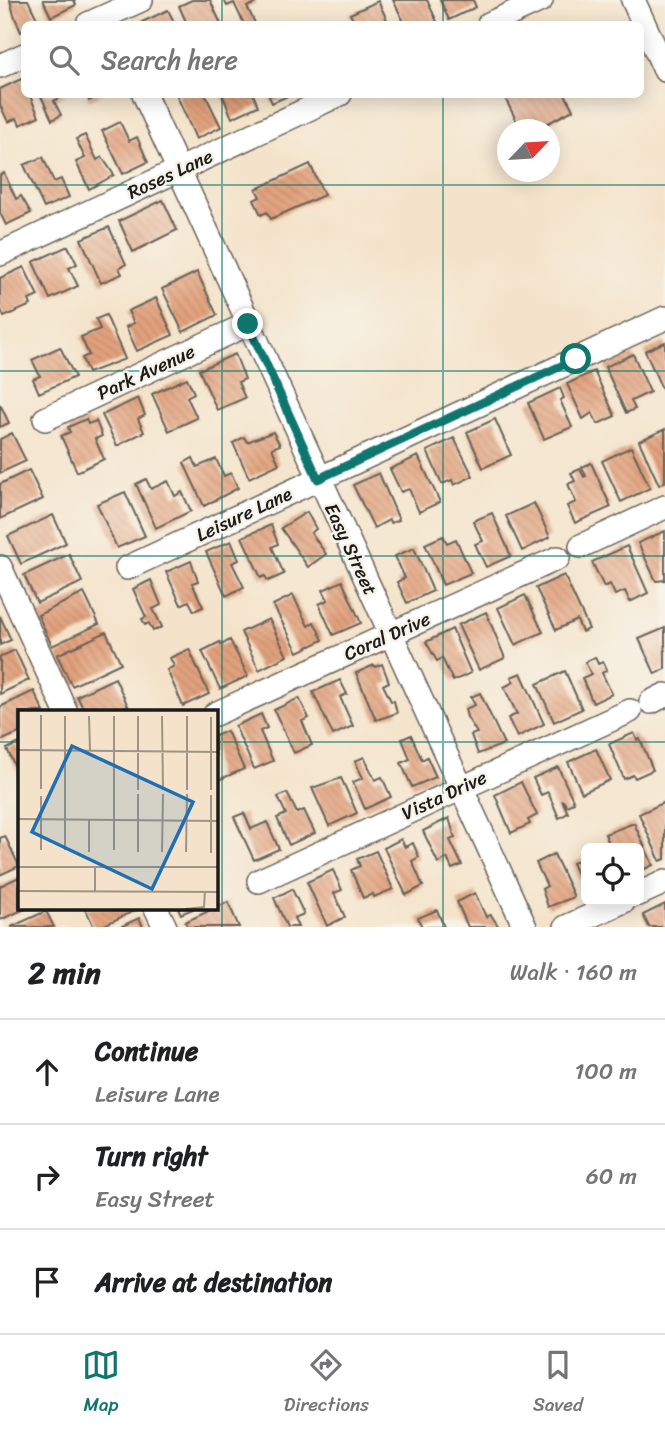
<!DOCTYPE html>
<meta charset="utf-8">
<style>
body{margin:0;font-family:Sriracha,sans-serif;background:#f6f6f6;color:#202124}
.controls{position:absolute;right:21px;bottom:21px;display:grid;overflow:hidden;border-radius:10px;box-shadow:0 4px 18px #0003}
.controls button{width:63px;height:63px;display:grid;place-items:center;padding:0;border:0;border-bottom:2px solid #e0e0e0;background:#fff;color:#202124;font:35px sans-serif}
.compass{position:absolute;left:497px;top:119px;width:63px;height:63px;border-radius:50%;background:#fff;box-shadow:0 4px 18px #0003;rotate:65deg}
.stop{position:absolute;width:21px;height:21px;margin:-16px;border:5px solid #0f766e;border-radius:50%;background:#fff}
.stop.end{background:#0f766e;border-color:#fff;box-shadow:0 2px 7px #0008}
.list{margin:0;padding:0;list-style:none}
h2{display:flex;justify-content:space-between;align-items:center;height:91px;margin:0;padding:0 28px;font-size:30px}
h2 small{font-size:23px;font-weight:400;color:#757577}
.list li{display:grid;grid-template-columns:46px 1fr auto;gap:21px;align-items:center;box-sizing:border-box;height:105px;padding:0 28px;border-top:2px solid #e0e0e0}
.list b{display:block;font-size:26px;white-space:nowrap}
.list p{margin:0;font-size:23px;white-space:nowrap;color:#757577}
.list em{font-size:23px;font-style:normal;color:#757577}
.icon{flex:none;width:38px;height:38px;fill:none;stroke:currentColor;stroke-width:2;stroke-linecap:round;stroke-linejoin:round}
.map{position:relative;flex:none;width:665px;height:927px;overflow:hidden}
.search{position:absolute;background:#fff;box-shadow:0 4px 18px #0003;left:21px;right:21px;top:21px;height:77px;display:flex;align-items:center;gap:18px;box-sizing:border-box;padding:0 24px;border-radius:10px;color:#757577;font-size:26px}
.sheet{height:406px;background:#fff}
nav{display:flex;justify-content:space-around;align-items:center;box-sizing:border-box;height:98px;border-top:2px solid #e0e0e0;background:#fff;font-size:19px;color:#757577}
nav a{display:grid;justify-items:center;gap:4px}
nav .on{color:#0f766e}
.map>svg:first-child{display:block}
.building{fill:url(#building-back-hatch)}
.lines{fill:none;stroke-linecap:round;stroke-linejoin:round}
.minor-casing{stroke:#686259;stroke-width:26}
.minor{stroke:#fff;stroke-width:23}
.route{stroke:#0f766e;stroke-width:9}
.grid{fill:none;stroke:#0f766e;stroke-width:2;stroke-opacity:0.55}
.labels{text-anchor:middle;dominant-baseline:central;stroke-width:5;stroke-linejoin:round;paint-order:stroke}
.street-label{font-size:19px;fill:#1c1c1c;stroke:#f7f3e8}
.inset-road{fill:none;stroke:#9e9384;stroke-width:2}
.view{fill:#1f6fb2;fill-opacity:0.15;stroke:#1f6fb2;stroke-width:3.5}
.inset-edge{fill:none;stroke:#1c1c1c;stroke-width:3.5}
</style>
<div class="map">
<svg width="665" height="927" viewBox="0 0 665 927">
<defs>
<pattern id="building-back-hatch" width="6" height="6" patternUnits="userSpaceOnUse" patternTransform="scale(1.75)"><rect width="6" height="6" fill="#e2a17d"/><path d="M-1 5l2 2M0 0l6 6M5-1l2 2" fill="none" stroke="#c18a6b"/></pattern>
</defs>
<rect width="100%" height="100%" fill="#f7f3e8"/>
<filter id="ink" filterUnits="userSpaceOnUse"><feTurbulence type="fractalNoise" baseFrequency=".0143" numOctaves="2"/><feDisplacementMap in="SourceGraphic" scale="14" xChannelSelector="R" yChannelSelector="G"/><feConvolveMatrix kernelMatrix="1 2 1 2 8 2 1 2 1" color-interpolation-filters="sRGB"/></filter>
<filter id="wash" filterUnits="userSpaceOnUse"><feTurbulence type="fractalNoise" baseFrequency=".00686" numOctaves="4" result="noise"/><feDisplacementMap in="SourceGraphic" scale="28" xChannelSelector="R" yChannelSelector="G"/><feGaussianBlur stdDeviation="1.57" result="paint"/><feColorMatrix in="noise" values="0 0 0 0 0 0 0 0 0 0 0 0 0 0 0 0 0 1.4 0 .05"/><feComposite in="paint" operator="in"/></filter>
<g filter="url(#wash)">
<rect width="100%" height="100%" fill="#f4e3ca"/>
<g id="blocks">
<path class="building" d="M 10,0 L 28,0 L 39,23 L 24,24 L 24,30 L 21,32 L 14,15 Z
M 43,0 L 74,0 L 76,5 L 51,17 Z
M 192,0 L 210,0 L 221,24 L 187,24 L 179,6 Z
M 224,0 L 255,0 L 256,3 L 247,7 L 255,23 L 244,24 L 234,3 L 227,6 Z
M 393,0 L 427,0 L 438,24 L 405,24 Z
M 440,0 L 473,0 L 476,7 L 449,20 Z
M 378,1 L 389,24 L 355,24 L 350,14 Z
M 168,10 L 175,24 L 143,24 L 142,22 Z
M 21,79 L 24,86 L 24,94 L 29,94 L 39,116 L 20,125 L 17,118 L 8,122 L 0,105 L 0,89 Z
M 40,94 L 67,94 L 54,101 L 61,115 L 52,120 Z
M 86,94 L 103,94 L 89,101 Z
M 179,94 L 205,94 L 221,127 L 196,139 L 177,96 Z
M 222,94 L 253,94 L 258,106 L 232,118 Z
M 268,94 L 292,94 L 272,103 Z
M 503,94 L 565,94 L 573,110 L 535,130 L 521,130 Z
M 120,122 L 129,141 L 137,137 L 148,162 L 123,174 L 102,131 Z
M 85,135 L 97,160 L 102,157 L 114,175 L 89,189 L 76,162 L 85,158 L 76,139 Z
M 43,157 L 54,182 L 61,179 L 69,197 L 44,208 L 24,165 Z
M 310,164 L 324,195 L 271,219 L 267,212 L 261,215 L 254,200 L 260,197 L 256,189 Z
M 4,173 L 16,199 L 21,196 L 31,213 L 6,225 L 0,213 L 0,175 Z
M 163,200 L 177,230 L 133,252 L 119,221 Z
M 109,227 L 126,264 L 119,268 L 122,274 L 101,283 L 81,239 Z
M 68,246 L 77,264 L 69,268 L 78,286 L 50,299 L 33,262 Z
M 24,267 L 38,296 L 29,300 L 31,305 L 4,317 L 0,308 L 0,278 Z
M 197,272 L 217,315 L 183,332 L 162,289 Z
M 156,298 L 173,335 L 137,351 L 126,327 L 134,323 L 128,311 Z
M 106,315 L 125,359 L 88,373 L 82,358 L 89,355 L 81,337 L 100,329 L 96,319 Z
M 665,342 L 665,387 L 662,389 L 645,351 Z
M 60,347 L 75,377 L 39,393 L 33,379 L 40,376 L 32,360 Z
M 235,354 L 245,379 L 238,382 L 245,398 L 217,410 L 199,370 Z
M 633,354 L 650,392 L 631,401 L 635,409 L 626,413 L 605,367 Z
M 594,371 L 615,416 L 598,424 L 592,413 L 583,419 L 567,384 Z
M 187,378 L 194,393 L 187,397 L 197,418 L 169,431 L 152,394 Z
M 560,388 L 564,398 L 560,400 L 572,427 L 544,439 L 528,403 Z
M 138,398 L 145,415 L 138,419 L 144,432 L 117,446 L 102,415 Z
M 0,404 L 9,423 L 0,427 Z
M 86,419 L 88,424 L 96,421 L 102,436 L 95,439 L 104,459 L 77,472 L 61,436 L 70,432 L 68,427 Z
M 495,419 L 511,455 L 483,468 L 467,432 Z
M 665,429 L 665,482 L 659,485 L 639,441 Z
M 273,432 L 280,445 L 272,448 L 279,464 L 249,478 L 233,443 L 244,437 L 247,442 Z
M 12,433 L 26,461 L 0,473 L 0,439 Z
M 454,438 L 473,476 L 454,485 L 452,480 L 442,484 L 427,451 Z
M 631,447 L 650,488 L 621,502 L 602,461 Z
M 418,456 L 440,502 L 419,512 L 409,489 L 401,492 L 390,469 Z
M 193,458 L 197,467 L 216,459 L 224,476 L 231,473 L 238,488 L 204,506 L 184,463 Z
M 591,463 L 611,507 L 575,523 L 567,506 L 576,502 L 568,484 L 575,481 L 571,473 L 580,469 L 584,477 L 586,476 L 582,467 Z
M 29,470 L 43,499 L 0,519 L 0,484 Z
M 379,473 L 399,520 L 391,523 L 389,520 L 374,528 L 353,485 Z
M 146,479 L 151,489 L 168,481 L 175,496 L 182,492 L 191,511 L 156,528 L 136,484 Z
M 125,492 L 145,536 L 117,548 L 97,504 Z
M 534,503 L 550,537 L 522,551 L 506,516 Z
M 307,512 L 316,529 L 311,533 L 326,554 L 308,567 L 281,528 Z
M 492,513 L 511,556 L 486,567 L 475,544 L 483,541 L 473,521 Z
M 53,515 L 66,543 L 21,564 L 8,536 Z
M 271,525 L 278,544 L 272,547 L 284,574 L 268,581 L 265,576 L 261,578 L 242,537 Z
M 665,531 L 665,580 L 656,581 L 638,543 Z
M 443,536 L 447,543 L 456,539 L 471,573 L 443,585 L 425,544 Z
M 231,541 L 239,560 L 232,563 L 244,587 L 226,596 L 206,552 Z
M 627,546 L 648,593 L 630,602 L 625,591 L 615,595 L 610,584 L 604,587 L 592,562 Z
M 414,548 L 433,591 L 407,603 L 397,582 L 405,578 L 395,556 Z
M 69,554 L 82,582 L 37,603 L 24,575 Z
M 191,561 L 198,581 L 192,583 L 203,607 L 194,611 L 189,601 L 181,605 L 166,572 Z
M 564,575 L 589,629 L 582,632 L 577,620 L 556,630 L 536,588 Z
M 151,580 L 161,605 L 153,609 L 162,627 L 153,631 L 149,623 L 145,625 L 142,619 L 146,617 L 133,589 Z
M 342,581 L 361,623 L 333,635 L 319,604 L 328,600 L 323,590 Z
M 84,593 L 99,624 L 52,646 L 38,615 Z
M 293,595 L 308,626 L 314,622 L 323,640 L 298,652 L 273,605 Z
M 525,595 L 543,632 L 515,645 L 498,608 Z
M 486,612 L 505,658 L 479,670 L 458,625 Z
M 0,616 L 11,640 L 0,645 Z
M 269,619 L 287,656 L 259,670 L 241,632 Z
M 665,628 L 665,669 L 655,674 L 639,639 Z
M 452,629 L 471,673 L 453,681 L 442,658 L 437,661 L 426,642 Z
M 106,632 L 121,663 L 72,686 L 57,655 Z
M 230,640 L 248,676 L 220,689 L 202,651 L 220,642 L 221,645 Z
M 189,649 L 209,694 L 183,706 L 167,670 L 174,666 L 170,658 Z
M 15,650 L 29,680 L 0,694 L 0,657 Z
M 595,657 L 598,664 L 603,662 L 607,670 L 602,673 L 612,694 L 593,703 L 582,678 L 591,674 L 585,662 Z
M 382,664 L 389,682 L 383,685 L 391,701 L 394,701 L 397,713 L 376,720 L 356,673 L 374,665 L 375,667 Z
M 565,671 L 582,709 L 554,722 L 537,684 Z
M 521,673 L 544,724 L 517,737 L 508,718 L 517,714 L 504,687 L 514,682 L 511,677 Z
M 115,678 L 128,706 L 115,712 L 85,712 L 77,696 Z
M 340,680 L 347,694 L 340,697 L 353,726 L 333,735 L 313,692 Z
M 34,691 L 44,712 L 19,712 L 19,733 L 0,741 L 0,707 Z
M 480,693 L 504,744 L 478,754 L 471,735 L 477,733 L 467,717 L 465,709 L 475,705 L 471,697 Z
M 299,698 L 309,718 L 302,721 L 312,745 L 294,753 L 274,710 Z
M 261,714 L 267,728 L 260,731 L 273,761 L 254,769 L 235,726 Z
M 227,731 L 244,769 L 216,781 L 215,736 Z
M 634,733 L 637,740 L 640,739 L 653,770 L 635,778 L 633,775 L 624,779 L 609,744 Z
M 411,735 L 422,760 L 427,757 L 436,777 L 412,787 L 401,763 L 410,759 L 402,739 Z
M 19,743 L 19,776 L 7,749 Z
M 596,749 L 610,780 L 582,793 L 568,762 Z
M 364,757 L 375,780 L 382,777 L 391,797 L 365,809 L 353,782 L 363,778 L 355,761 Z
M 558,767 L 574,802 L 567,806 L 562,800 L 568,813 L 559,818 L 548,792 L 541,795 L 533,778 Z
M 341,778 L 357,813 L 329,826 L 312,788 Z
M 521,782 L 537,815 L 528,820 L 530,824 L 511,833 L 495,795 Z
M 287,793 L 297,813 L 304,810 L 315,833 L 289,845 L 277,818 L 286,814 L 278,797 Z
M 665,802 L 665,859 L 660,861 L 639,814 Z
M 244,813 L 251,829 L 267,822 L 279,849 L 254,860 L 234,817 Z
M 449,818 L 455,838 L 450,840 L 462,865 L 452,869 L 447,858 L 438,863 L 423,831 Z
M 634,823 L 653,865 L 639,872 L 639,848 L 611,848 L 605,834 Z
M 5,836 L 19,866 L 0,875 L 0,838 Z
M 401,839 L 405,847 L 413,843 L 419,857 L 412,861 L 423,886 L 406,895 L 384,848 Z
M 376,851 L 393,889 L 374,897 L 373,894 L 363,898 L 351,870 L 360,866 L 357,859 Z
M 554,854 L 574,897 L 548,907 L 542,889 L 547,886 L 536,863 Z
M 586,857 L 586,894 L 572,863 Z
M 333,870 L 342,890 L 334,893 L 345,917 L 327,926 L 307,882 Z
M 19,877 L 19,908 L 27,908 L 0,920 L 0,886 Z
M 292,889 L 304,914 L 294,918 L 298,927 L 287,927 L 274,898 Z
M 475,893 L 486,917 L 491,915 L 499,927 L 468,927 L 457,902 Z
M 228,902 L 239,927 L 188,927 L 185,922 Z
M 665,904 L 665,927 L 649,927 L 643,915 Z
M 85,908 L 133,908 L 134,911 L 100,927 L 94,927 Z
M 178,908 L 195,908 L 181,914 Z
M 437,910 L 444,927 L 422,927 L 418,918 Z
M 46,911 L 54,927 L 11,927 Z
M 139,918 L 143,927 L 120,927 Z"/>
</g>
</g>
<g filter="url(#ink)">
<use href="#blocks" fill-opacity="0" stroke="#686259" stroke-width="2"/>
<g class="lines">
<defs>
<path id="minor" d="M 633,0 L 665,70
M 88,24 L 141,0
M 489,24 L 541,0
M 0,66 L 24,55
M 144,94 L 525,927
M 0,254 L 340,94
M 45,419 L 248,324
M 581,546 L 665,507
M 0,567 L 66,712
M 127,568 L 665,318
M 651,702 L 665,695
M 215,714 L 558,558
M 259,881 L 630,711
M 639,894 L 665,882
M 156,908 L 165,927
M 566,927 L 624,901"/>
</defs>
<use href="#minor" class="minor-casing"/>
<use href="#minor" class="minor"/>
</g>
</g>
<g class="lines" filter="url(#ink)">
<path class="route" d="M 248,324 L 318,479 L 576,359"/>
</g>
<path class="grid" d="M 222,0 L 222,24M 443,0 L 443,24M 222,94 L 222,927M 443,94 L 443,927M 0,185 L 665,185M 0,371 L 665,371M 0,556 L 665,556M 0,742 L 19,742M 215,742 L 665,742"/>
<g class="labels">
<g class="street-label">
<text transform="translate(170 174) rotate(-25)">Roses Lane</text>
<text transform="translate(146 372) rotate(-25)">Park Avenue</text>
<text transform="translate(244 514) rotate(-25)">Leisure Lane</text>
<text transform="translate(351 549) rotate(65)">Easy Street</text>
<text transform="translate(387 636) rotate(-24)">Coral Drive</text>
<text transform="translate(444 795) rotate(-25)">Vista Drive</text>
</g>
</g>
<g transform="translate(18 710)">
<rect width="200" height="200" fill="#f4e3ca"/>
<path class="inset-road" d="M 23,5 L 23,79M 47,6 L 47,140M 71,6 L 72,40M 120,6 L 120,80M 144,6 L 145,80M 169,6 L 169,80M 193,7 L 193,80M 0,40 L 200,42M 23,86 L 23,140M 0,109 L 200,111M 71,110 L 71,142M 96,140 L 96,6M 120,142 L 120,84M 144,142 L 145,84M 168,142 L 169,84M 193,143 L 193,85M 0,157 L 200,157M 0,181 L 200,182M 77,181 L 77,157M 167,199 L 186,197 L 187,181"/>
<path class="view" d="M 54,36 L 175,92 L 134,179 L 14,122 Z"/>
<rect width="200" height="200" class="inset-edge"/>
</g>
</svg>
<div class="controls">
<button><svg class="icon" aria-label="locate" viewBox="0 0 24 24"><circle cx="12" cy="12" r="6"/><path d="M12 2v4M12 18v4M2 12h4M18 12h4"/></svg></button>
</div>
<svg class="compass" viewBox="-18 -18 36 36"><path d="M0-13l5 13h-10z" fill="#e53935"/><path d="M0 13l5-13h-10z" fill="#757577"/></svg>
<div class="stop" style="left:576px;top:359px"></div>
<div class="stop end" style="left:248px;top:324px"></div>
<div class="search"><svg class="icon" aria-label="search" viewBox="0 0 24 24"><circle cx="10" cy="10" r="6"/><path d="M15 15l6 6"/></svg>Search here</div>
</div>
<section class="sheet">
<h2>2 min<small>Walk · 160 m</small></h2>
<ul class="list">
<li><svg class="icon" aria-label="ahead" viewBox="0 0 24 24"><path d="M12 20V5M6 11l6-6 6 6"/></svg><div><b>Continue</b><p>Leisure Lane</p></div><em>100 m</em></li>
<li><svg class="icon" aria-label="right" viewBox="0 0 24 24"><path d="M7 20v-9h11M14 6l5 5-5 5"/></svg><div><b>Turn right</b><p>Easy Street</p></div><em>60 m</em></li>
<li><svg class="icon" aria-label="arrive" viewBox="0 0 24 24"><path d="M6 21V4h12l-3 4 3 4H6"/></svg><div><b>Arrive at destination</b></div></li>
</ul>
</section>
<nav>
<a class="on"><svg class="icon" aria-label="map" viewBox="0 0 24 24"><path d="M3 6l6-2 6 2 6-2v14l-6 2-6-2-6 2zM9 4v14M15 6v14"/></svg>Map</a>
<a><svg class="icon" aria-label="directions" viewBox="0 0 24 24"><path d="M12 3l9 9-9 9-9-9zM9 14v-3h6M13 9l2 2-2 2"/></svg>Directions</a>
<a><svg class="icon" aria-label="saved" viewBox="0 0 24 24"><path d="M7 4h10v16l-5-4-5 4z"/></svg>Saved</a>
</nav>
